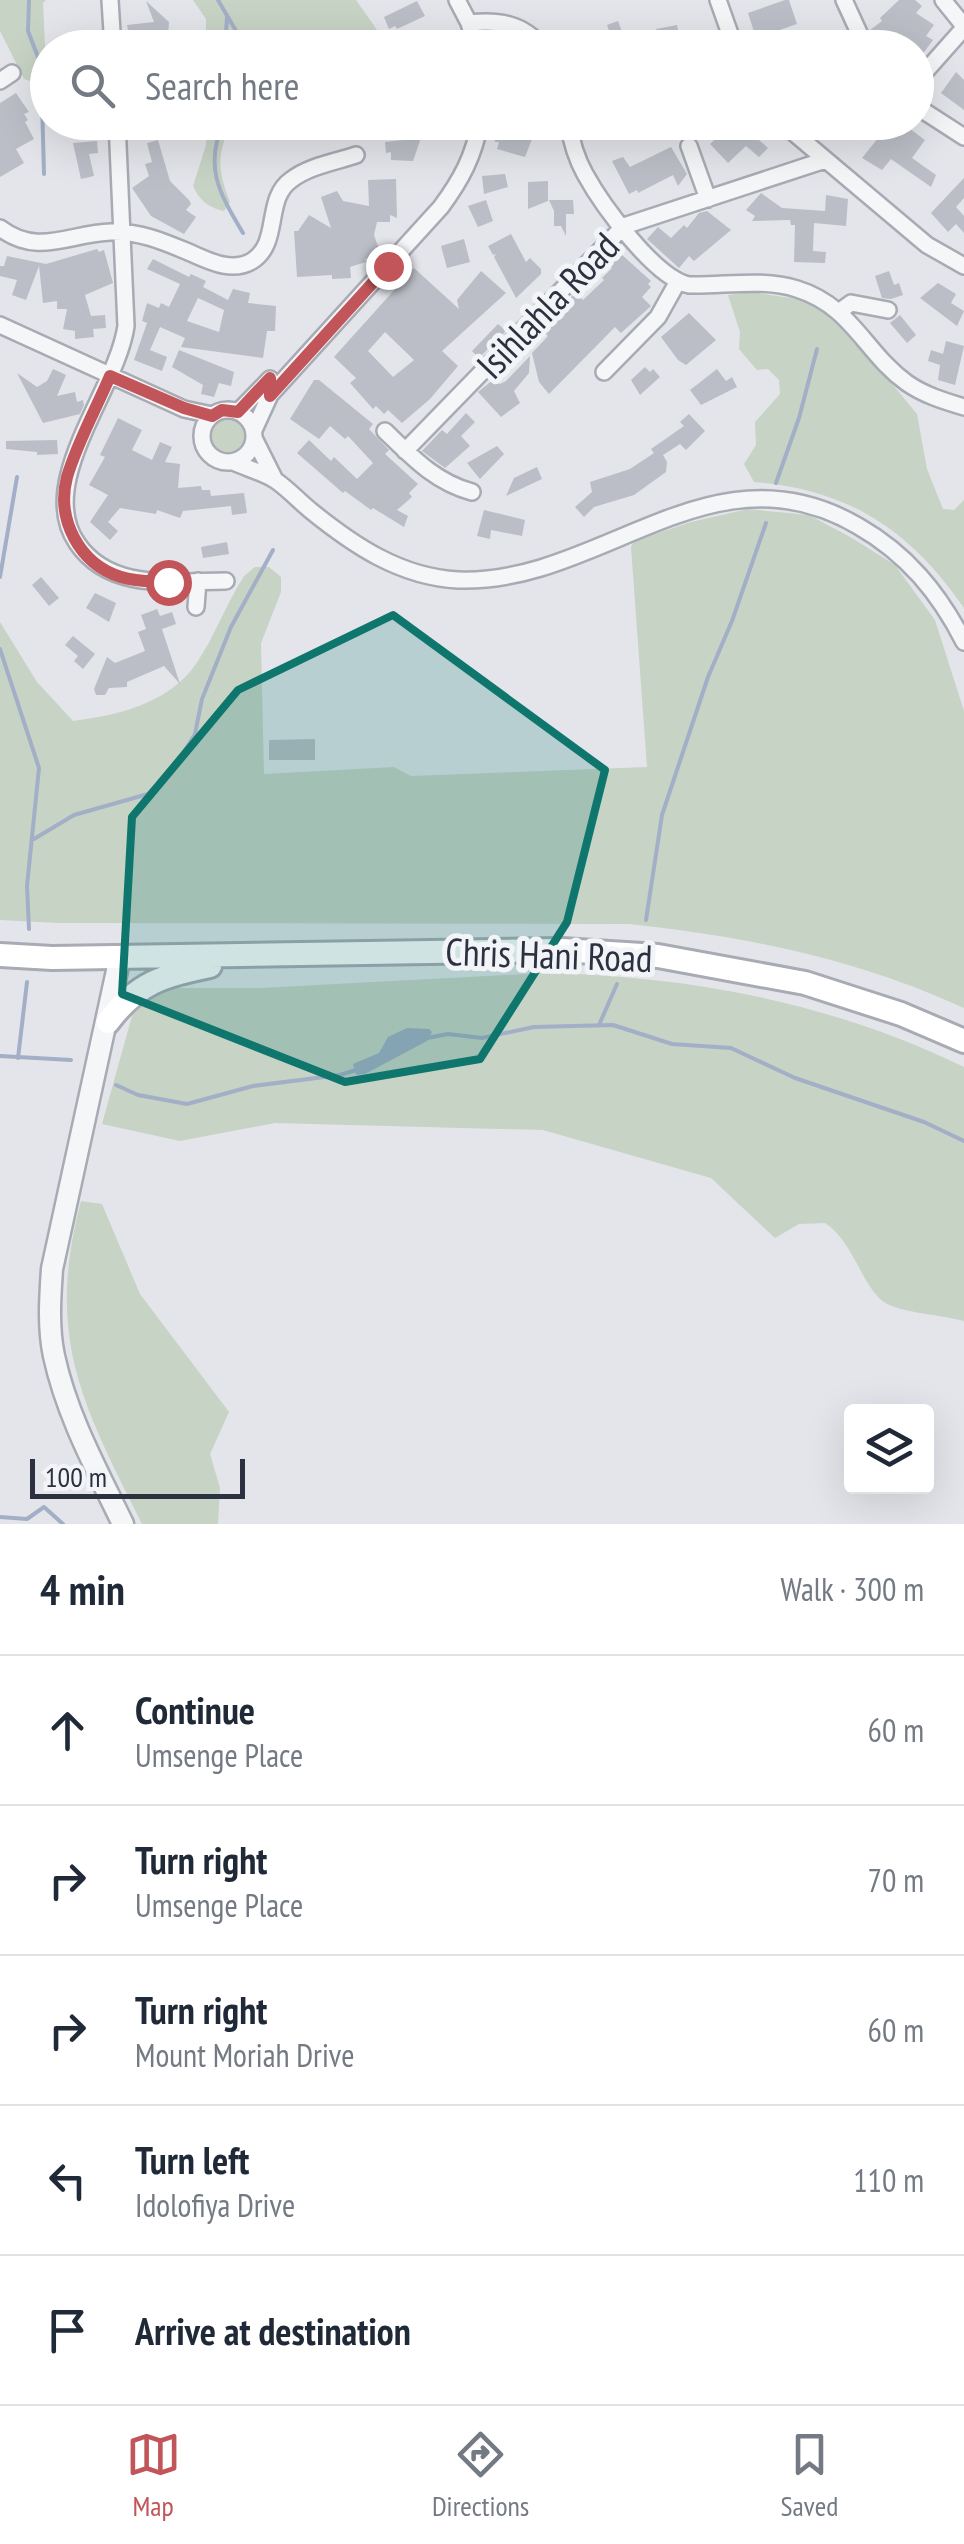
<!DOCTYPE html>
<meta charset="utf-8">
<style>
body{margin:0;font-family:"PT Sans Narrow",sans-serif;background:#f6f6f7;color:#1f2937}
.controls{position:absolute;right:30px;bottom:30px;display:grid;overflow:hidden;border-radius:10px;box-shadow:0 10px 40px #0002}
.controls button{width:90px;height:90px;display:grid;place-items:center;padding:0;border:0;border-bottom:2px solid #e0e1e3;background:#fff;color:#1f2937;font:50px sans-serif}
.scale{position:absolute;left:30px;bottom:25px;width:215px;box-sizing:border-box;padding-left:10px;border:5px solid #2c3140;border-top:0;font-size:28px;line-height:35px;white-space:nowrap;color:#2c3140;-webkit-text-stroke:8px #f2f4f7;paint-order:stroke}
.stop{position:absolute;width:30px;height:30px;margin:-22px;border:8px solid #c25559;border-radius:50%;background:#fff}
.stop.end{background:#c25559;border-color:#fff;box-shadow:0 2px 10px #0008}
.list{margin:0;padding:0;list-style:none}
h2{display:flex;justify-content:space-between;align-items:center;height:130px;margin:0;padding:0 40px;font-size:42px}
h2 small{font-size:32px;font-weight:400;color:#747a83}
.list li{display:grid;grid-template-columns:65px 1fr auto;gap:30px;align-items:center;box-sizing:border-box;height:150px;padding:0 40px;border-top:2px solid #e0e1e3}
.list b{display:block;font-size:38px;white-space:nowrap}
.list p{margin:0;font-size:32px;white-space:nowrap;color:#747a83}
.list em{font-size:32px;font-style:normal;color:#747a83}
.icon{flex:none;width:55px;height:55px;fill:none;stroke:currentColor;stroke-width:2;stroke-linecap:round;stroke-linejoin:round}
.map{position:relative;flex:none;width:964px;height:1524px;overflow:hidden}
.search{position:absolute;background:#fff;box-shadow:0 10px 40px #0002;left:30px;right:30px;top:30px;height:110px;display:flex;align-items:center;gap:25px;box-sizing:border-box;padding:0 35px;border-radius:55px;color:#747a83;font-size:38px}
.sheet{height:880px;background:#fff}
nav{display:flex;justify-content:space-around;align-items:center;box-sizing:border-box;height:140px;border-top:2px solid #e0e1e3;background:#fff;font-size:28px;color:#747a83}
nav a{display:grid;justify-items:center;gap:5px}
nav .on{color:#c25559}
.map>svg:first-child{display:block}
.green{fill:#c7d3c5}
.water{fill:#a2afc6}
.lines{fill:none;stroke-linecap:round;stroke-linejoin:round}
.stream{stroke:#a2afc6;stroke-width:4}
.building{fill:#bbbec6;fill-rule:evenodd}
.minor-casing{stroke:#a8abb4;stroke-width:20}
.tertiary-casing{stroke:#a8abb4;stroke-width:25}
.secondary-casing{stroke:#a8abb4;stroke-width:28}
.minor{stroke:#f5f6f8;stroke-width:15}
.tertiary{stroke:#f5f6f8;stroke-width:20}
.secondary{stroke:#fff;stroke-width:22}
.route{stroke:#c25559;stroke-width:12}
.marked{fill:#0f766e;fill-opacity:0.2;stroke:#0f766e;stroke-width:8;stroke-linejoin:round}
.labels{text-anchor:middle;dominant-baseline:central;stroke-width:10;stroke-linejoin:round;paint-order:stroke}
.street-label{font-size:38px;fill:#2c3140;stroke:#f2f4f7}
</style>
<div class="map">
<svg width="964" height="1524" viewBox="0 0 964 1524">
<rect width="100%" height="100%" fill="#e3e5ea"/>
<path class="green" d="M 0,0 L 46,0 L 43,3 L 47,87 L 24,79 L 0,31 Z
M 193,0 L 356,0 L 382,37 L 439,47 L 206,47 L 206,19 Z
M 207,123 L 231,123 C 217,156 217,168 230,202 L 224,211 C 209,208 199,200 193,186 L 206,145 Z
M 751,292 L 804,300 L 835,315 L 917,414 L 927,469 L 943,509 L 954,510 L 964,500 L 964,608 C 911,531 849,489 754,482 L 744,464 L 756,445 L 755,422 L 780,394 L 779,380 L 768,369 L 757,370 L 739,349 L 740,332 L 728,295 Z
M212 436a16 16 0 1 1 32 0a16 16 0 1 1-32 0Z
M 748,509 L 809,515 L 852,538 L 895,565 L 935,620 L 964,711 L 964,1008 C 854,958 748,937 629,924 L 59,923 L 0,920 L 0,622 L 37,682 L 73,721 C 118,715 168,704 196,664 C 215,636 226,604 244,576 L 255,567 L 269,567 L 281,577 L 281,592 L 261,643 L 264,774 L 394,767 L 411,776 L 647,767 L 631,547 L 634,541 L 691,522 Z
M 544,973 C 690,976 833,1003 964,1067 L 964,1321 C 942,1315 905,1313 887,1304 C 863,1291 854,1241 825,1223 L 799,1224 L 775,1238 L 711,1178 L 543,1130 L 275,1123 L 180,1141 L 102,1124 L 132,1016 L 139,1003 L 165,988 L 260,988 Z
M 81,1201 L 102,1204 L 140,1294 L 229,1412 L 210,1454 L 220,1488 L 218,1524 L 142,1524 C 82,1404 45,1337 81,1201 Z"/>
<path class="water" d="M 407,1028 L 429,1029 L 432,1032 L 427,1041 L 365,1074 L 356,1075 L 353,1064 L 379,1053 L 388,1037 Z"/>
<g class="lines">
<path class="stream" d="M 29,0 L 28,31 L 41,65 L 44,174
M 218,0 L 246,48
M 225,48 L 227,17
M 224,122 C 203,167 220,194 243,233
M 776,483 L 799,418 L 817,349
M 0,577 L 17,477
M 0,649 L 39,768 L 27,886 L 29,929
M 34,839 L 74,815 L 148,794 L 175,766 L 195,734 L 202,699 L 231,627 L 273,550
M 646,920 L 662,815 L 708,677 L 732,621 L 766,523
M 599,1025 L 617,984
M 427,1038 L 448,1034 L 482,1038 L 534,1027 L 613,1025 L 672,1044 L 731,1048 L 795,1078 L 924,1122 L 964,1141
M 0,1056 L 71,1060
M 18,1058 L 27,982
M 116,1085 L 138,1095 L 187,1104 L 253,1086 L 340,1075 L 359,1069
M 0,1517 L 27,1519 L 44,1507 L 63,1524"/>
</g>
<path class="building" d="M 785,0 L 789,0 L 797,24 L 756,38 L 748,13 Z
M 899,0 L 915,0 L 922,6 L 916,13 L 934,25 L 926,36 L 933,40 L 916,63 L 916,48 L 883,48 L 870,30 L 882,21 L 880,18 Z
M 146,1 L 169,22 L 167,48 L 124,48 L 123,31 L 128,31 L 127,25 L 154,22 Z
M 417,1 L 425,16 L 397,29 L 395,26 L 389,29 L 384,17 Z
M 618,21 L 628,48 L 615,48 L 607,25 Z
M 677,25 L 680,41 L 674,42 L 675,48 L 663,48 L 656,29 Z
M 956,72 L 964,80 L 964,110 L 941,93 Z
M 16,93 L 29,112 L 24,114 L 28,120 L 25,122 L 34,139 L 16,149 L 24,163 L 0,177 L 0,103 Z
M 300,122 L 330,122 L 330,133 L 300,134 Z
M 533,122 L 534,134 L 525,157 L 497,149 L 499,142 L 495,142 L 494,128 L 499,128 L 498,123 Z
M 724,122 L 739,122 L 768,148 L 759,157 L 746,146 L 728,163 L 710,144 L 728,127 Z
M 891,122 L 906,126 L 925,140 L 912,158 L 936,175 L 931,187 L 891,159 L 882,170 L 862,158 Z
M 421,138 L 413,161 L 391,160 L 391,152 L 386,153 L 385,142 Z
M 158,140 L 170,181 L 189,200 L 191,204 L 186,210 L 196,217 L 184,234 L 151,216 L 132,188 L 149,176 L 145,164 L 152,162 L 147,143 Z
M 97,141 L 98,153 L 89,154 L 94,176 L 81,179 L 73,143 Z
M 671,147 L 687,174 L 678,186 L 673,175 L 638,193 L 637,190 L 629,194 L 612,161 L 623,157 L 630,167 Z
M 505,174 L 508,187 L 484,194 L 482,176 Z
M 964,178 L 964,198 L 956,207 L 964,216 L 964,233 L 956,224 L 948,232 L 931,213 Z
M 396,179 L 397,218 L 390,215 L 390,222 L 377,222 L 374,235 L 379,249 L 372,252 L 373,256 L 365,259 L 366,262 L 350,267 L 351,278 L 332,279 L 332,275 L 297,277 L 294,231 L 298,231 L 309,215 L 331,228 L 321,197 L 337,191 L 343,201 L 369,206 L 368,180 Z
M 548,181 L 548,201 L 528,209 L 528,182 Z
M 761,193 L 782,208 L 825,211 L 826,195 L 848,199 L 846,226 L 814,223 L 813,251 L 826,252 L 825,263 L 794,262 L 795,225 L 791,225 L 790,220 L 752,221 L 755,216 L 746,210 Z
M 486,200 L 493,221 L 478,227 L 468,206 Z
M 549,200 L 573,200 L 574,214 L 566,214 L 566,236 L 561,226 L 554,226 L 554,211 Z
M 707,211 L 731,230 L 694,261 L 689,256 L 679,268 L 647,239 L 658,227 L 671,238 L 684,225 L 687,228 L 699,213 Z
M 511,234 L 526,262 L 530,258 L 541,269 L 541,274 L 516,298 L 494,257 L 496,254 L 493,255 L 488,246 Z
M 464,239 L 470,262 L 447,268 L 441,246 Z
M 621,245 L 625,250 L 621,254 L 651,281 L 648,284 L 651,287 L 642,297 L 651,306 L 621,333 L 615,327 L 549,394 L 539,382 L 532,353 L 548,336 L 544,332 L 569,307 L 565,303 L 573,295 L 577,293 L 583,300 L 604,280 L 602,278 L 612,268 L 605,261 Z
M 97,249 L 99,252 L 104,250 L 113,283 L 85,295 L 91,316 L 105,315 L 106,328 L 93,329 L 94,337 L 75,339 L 75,331 L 63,329 L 67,309 L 57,309 L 57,301 L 43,303 L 39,266 L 26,300 L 12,295 L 17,280 L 0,276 L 0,266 L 4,266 L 7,256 L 46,264 Z
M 153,259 L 189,277 L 191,274 L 206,281 L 203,287 L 228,300 L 233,289 L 250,293 L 248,303 L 276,306 L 275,331 L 267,331 L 263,358 L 181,347 L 185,338 L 160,327 L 150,350 L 167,357 L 162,371 L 134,360 L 147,323 L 142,321 L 147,303 L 159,308 L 161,303 L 169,307 L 180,284 L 147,269 ZM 198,298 L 224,310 L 219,332 L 187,321 Z
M 414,268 L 459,309 L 457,300 L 481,271 L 506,293 L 442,351 L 458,366 L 430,399 L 402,423 L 388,410 L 384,414 L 376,406 L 373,409 L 350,383 L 356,378 L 334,357 ZM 385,332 L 414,360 L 393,377 L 368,351 Z
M 889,271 L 894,285 L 899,283 L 903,295 L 891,299 L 882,298 L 875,276 Z
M 938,283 L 956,294 L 951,303 L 964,311 L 957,326 L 920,298 Z
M 689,313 L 716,340 L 686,365 L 678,360 L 661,337 Z
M 900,315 L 916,335 L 907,343 L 890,323 Z
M 498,324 L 506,331 L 479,358 L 472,351 Z
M 946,341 L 964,346 L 955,385 L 938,380 L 940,365 L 928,361 L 931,350 L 943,354 Z
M 179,350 L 234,372 L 231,386 L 219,383 L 214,397 L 201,394 L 203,385 L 172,367 Z
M 530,356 L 529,373 L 514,391 L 520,403 L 501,417 L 478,392 L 494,379 L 500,384 L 506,381 Z
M 645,367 L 650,372 L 653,369 L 660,377 L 640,395 L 631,380 Z
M 53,369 L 66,375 L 57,396 L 75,392 L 77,402 L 83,400 L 84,405 L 80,414 L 43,423 L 17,373 L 37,387 L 47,381 Z
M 717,369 L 726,381 L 732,377 L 737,387 L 701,405 L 690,390 Z
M 314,380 L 319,380 L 373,424 L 369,429 L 389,450 L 385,454 L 418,484 L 409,493 L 412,497 L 397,510 L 408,516 L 404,527 L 373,508 L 371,510 L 345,491 L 343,493 L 297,453 L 309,440 L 331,461 L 334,457 L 357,479 L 373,463 L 348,436 L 345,439 L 330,426 L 319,439 L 290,419 Z
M 466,413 L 475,422 L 461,436 L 470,446 L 445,468 L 422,451 L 442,430 L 447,434 Z
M 689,414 L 705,431 L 686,450 L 680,444 L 663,455 L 667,462 L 666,472 L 634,495 L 594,507 L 584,517 L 575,507 L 592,492 L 590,482 L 630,469 L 654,453 L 651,449 L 684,426 L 680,422 Z
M 118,418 L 142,430 L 132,450 L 152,460 L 160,442 L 172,447 L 165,462 L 180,464 L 178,488 L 201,486 L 202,490 L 210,490 L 211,496 L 244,493 L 247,513 L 232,515 L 231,506 L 183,511 L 180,518 L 157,510 L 156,514 L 120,508 L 108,522 L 118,531 L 110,540 L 90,522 L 108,495 L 89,485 L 105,457 L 100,455 Z
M 57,440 L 58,454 L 37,455 L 37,452 L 6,449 L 6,441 Z
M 497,446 L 504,454 L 480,479 L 467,463 Z
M 537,467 L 542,479 L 506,496 L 514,478 Z
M 484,510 L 525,520 L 522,536 L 491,530 L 490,539 L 477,536 Z
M 227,542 L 229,554 L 203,558 L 201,547 Z
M 41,577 L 59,598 L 49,606 L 32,585 Z
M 95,593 L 116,603 L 109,622 L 86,608 Z
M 157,609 L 160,616 L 172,612 L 176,624 L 162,629 L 180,684 L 164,666 L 127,682 L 127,687 L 109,688 L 105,695 L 96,695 L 94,689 L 107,657 L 115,663 L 145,651 L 138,632 L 146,629 L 141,615 Z
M 73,636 L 95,654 L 83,669 L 74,661 L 78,656 L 65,645 Z
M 315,739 L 315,760 L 269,760 L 269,740 Z"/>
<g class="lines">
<defs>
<path id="minor" d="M 110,0 L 113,48
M 457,0 L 469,23 L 476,48
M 718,0 L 735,48
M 844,0 L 866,48
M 943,0 L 964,26
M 469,23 C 499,20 523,23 543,48
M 0,81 L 12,73
M 916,82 L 964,28
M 916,106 L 964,137
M 117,122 L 126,326 C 117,390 35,482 77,543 C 110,592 174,581 226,581
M 568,122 C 571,140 576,158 585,174 C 602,205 655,278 689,285 C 725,286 763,278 797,289 C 852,306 865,353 907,383 C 924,395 944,401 964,407
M 781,122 L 927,245 L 964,266
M 689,146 L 708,199
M 0,228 C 38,257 70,233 111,232 C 138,231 162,241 186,251 C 206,259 230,274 252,261 C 281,243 264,199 291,180 C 309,166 335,162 356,155
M 840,311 L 851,303 L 888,310
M 0,325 L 184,409 L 212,415
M 604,372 L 658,317 L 677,283
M202 436a26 26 0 1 1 52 0a26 26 0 1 1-52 0Z
M 238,412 L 270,379 L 270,395
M 254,430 L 270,395 L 441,207 C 461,180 474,156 480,122
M 385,431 C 412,457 435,482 472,492
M 254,438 L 275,480
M 405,451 L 624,226 L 825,160
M 233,462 C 246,468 262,472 275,480 C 287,488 298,500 310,510 C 353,545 400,577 458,580 C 601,585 711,440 858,526 C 907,554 939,593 964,642
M 196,607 L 198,581"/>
<path id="tertiary" d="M 120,957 L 52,1269 C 50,1298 48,1328 54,1356 C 67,1416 97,1470 123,1524"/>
<path id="secondary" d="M 0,955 L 52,958 L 562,950 L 658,956 L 805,983 L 901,1014 L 964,1041
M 108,1022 C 138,982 163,976 210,966"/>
</defs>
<use href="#minor" class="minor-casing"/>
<use href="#tertiary" class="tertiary-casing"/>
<use href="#secondary" class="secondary-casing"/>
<use href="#minor" class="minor"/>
<use href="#tertiary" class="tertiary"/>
<use href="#secondary" class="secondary"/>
</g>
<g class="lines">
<path class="route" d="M 168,582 C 152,581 136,582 121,577 C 79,564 56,519 67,477 C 77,443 96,409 110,376 L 184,408 L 212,416 L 222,410 L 238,412 L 270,378 L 270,396 L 388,266"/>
</g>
<path class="marked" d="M 393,615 L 605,770 L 567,922 L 480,1059 L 345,1082 L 122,994 L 132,817 L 238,690 Z"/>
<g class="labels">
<g class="street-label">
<text transform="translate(547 305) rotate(-46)">Isihlahla Road</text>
<text transform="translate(549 954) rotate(2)">Chris Hani Road</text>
</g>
</g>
</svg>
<div class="controls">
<button><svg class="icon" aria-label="layers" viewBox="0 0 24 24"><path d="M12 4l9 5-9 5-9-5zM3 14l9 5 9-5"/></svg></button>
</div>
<div class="scale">100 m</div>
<div class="stop" style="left:168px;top:582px"></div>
<div class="stop end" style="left:388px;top:266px"></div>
<div class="search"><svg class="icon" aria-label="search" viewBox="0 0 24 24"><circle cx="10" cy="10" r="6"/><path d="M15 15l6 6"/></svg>Search here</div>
</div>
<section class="sheet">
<h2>4 min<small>Walk · 300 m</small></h2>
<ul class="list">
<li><svg class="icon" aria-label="ahead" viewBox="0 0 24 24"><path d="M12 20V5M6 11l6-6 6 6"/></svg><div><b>Continue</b><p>Umsenge Place</p></div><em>60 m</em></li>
<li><svg class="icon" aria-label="right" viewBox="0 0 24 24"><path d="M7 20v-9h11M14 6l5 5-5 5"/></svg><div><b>Turn right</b><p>Umsenge Place</p></div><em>70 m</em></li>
<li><svg class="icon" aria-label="right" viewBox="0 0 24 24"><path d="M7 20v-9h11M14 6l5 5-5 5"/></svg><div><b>Turn right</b><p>Mount Moriah Drive</p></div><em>60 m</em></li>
<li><svg class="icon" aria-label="left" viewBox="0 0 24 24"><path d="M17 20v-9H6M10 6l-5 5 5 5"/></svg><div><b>Turn left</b><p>Idolofiya Drive</p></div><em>110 m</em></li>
<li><svg class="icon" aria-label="arrive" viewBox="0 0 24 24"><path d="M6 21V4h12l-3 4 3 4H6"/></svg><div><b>Arrive at destination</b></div></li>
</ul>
</section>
<nav>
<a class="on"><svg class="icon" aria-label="map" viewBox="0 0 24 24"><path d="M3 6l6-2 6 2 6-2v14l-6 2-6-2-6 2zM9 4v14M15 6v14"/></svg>Map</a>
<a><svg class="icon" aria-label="directions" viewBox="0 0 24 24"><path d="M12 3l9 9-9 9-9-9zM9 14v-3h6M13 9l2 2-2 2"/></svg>Directions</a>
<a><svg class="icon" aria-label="saved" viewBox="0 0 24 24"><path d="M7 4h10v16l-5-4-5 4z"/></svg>Saved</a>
</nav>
